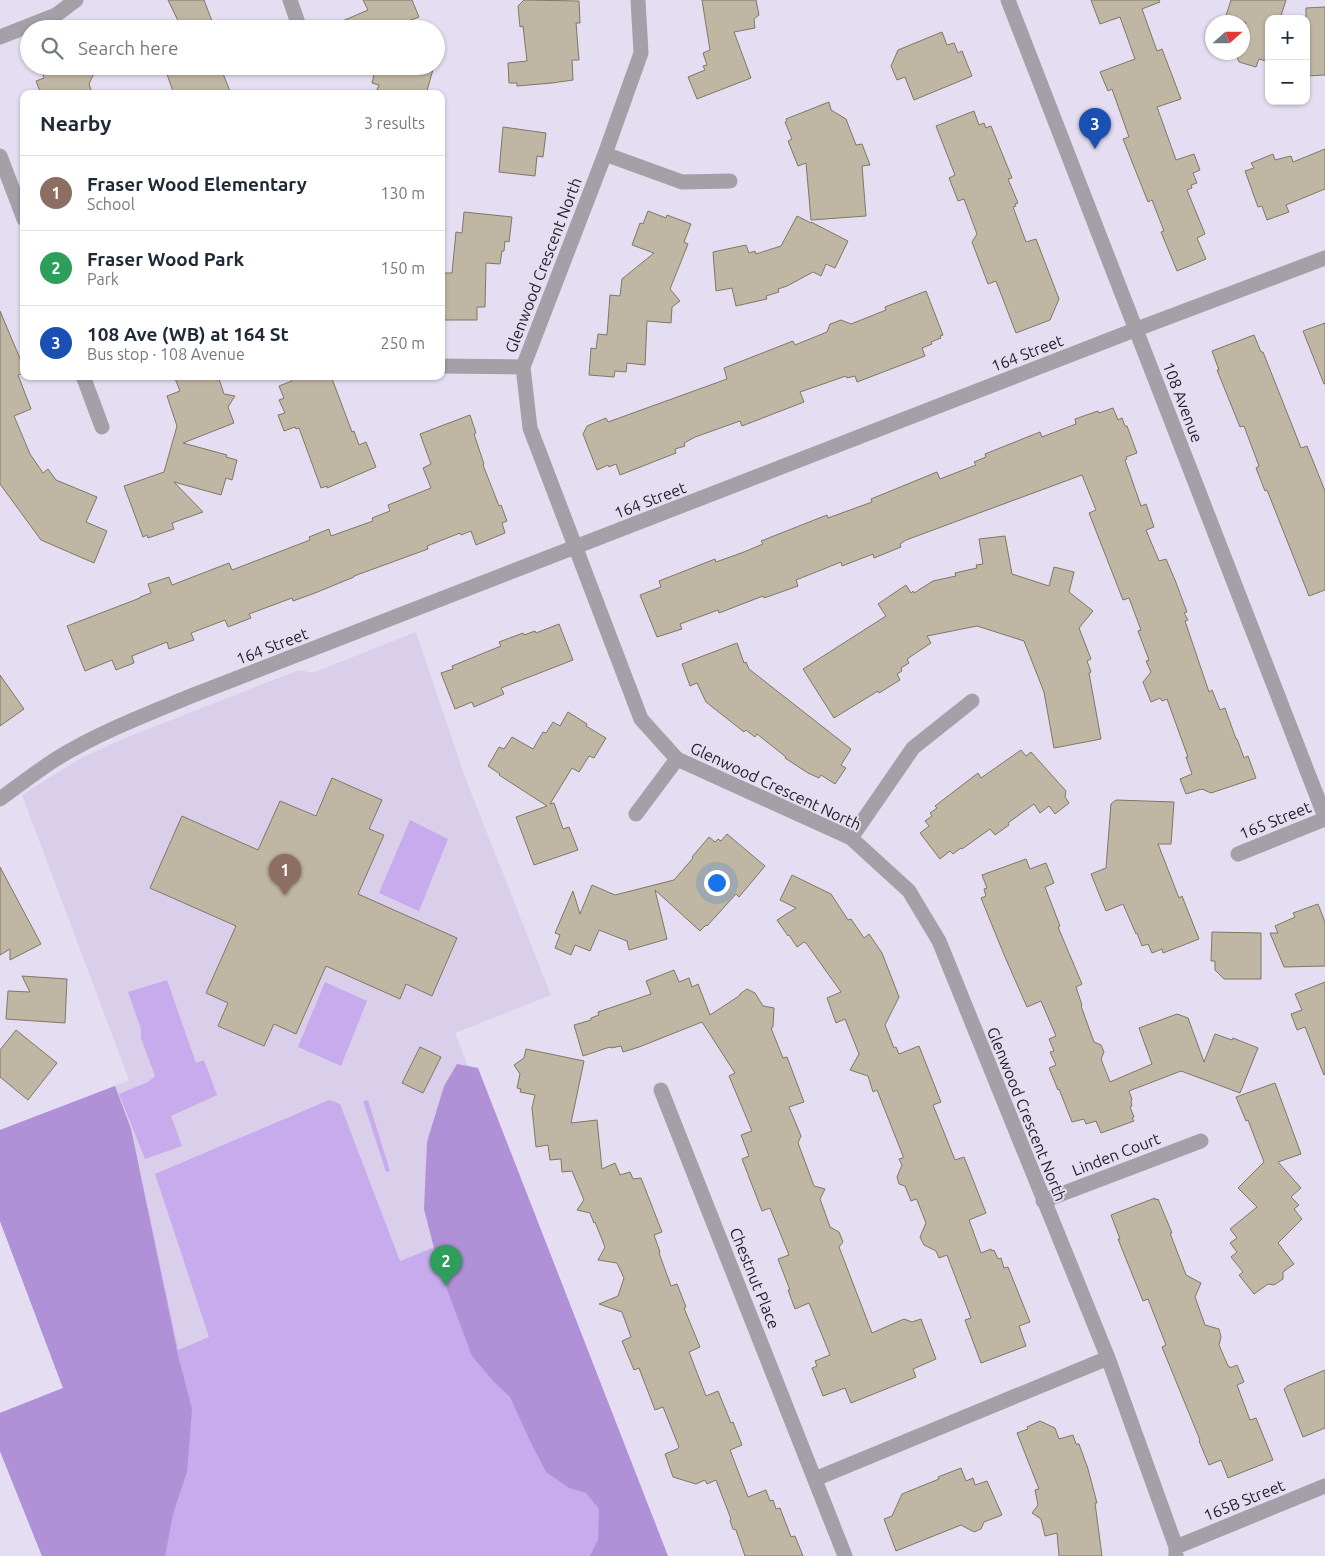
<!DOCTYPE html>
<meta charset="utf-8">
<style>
body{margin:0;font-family:Ubuntu,sans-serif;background:#f2f2f3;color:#1f2937}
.controls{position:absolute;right:15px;top:15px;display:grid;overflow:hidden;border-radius:10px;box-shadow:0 1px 4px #0004}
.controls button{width:45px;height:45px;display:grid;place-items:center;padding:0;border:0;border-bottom:1px solid #e0e1e3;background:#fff;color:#1f2937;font:25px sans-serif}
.compass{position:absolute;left:1205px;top:15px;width:45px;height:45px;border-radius:50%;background:#fff;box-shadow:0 1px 4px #0004;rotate:69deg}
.you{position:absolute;left:716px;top:882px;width:18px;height:18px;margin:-12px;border:4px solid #fff;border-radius:50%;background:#1a73e8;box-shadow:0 0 0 8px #1a73e833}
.badge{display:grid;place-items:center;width:32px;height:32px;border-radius:50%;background:#ea580c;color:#fff;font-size:16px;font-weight:700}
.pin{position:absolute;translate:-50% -41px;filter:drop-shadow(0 1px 2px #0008)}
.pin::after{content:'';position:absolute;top:26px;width:18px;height:15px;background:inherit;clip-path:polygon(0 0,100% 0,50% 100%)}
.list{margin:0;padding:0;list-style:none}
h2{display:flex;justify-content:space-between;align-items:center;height:65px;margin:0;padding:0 20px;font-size:21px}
h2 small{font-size:16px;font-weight:400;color:#747a83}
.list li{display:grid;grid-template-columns:32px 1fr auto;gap:15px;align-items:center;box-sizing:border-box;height:75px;padding:0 20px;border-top:1px solid #e0e1e3}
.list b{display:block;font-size:19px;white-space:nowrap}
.list p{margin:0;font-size:16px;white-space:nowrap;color:#747a83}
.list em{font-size:16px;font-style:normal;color:#747a83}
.icon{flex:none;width:28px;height:28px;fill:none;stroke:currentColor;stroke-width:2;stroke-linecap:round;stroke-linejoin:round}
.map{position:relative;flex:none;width:1325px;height:1556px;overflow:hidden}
.search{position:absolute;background:#fff;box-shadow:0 1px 4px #0004;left:20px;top:20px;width:425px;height:55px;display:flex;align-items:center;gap:12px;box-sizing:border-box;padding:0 18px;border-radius:28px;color:#747a83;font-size:19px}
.panel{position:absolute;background:#fff;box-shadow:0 1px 4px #0004;left:20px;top:90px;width:425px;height:290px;border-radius:10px}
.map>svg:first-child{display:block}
.built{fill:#dacfea}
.green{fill:#c7abed}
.forest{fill:#b091d8}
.building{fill:#bfb6a3;stroke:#807766}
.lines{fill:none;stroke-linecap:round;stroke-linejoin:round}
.minor{stroke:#a3a0a8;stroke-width:15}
.labels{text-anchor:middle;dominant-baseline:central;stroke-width:4;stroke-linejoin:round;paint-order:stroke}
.street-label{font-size:16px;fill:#201d24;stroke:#e5ddf1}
</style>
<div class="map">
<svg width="1325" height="1556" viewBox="0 0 1325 1556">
<rect width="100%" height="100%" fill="#e5ddf1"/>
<path class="built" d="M 416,632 L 466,780 L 551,995 L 455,1033 L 524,1211 L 177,1351 L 131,1129 L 115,1086 L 129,1080 L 22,795 L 81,758 L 123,739 L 291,673 L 300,670 L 308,672 L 315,672 Z"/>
<path class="green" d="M 410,820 L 448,839 L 419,911 L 379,893 Z
M 167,980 L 196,1063 L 204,1060 L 217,1095 L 171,1116 L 182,1146 L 145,1159 L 119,1094 L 148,1082 L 155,1076 L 141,1038 L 141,1029 L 128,992 Z
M 325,982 L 367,1001 L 341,1066 L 298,1047 Z
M 115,1086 L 131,1129 L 178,1350 L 209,1337 L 155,1174 L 329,1100 L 340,1104 L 400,1261 L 524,1211 L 662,1556 L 42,1556 L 0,1451 L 0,1413 L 63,1388 L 0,1221 L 0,1130 Z
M 368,1100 L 390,1171 L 386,1172 L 363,1101 Z"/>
<path class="forest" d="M 457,1064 L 478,1068 L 668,1556 L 590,1556 L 598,1540 L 599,1509 L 586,1493 L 569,1488 L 546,1472 L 531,1443 L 510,1397 L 494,1382 L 472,1356 L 439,1268 L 424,1209 L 427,1142 L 444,1086 Z
M 115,1086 L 131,1129 L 177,1351 L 192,1409 L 187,1472 L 173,1514 L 165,1556 L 42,1556 L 0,1451 L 0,1413 L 63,1388 L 0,1221 L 0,1130 Z"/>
<path class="building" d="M 168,0 L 204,0 L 215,29 L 182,29 Z
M 363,0 L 412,0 L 419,17 L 387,29 L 324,29 L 368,10 Z
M 524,0 L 579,1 L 580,23 L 576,23 L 579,60 L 572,60 L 573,80 L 552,83 L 517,86 L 517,83 L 509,83 L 508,63 L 527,61 L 523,26 L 520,27 L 518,6 Z
M 702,0 L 756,0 L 759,15 L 754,19 L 755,28 L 734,32 L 751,78 L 697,99 L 688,77 L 705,70 L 703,66 L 707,65 L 703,53 L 710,50 Z
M 1091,0 L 1159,0 L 1160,2 L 1142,9 L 1157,51 L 1162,49 L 1181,99 L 1157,107 L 1176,160 L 1194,154 L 1200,170 L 1193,173 L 1197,183 L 1191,185 L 1192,188 L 1187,190 L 1205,234 L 1197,238 L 1206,259 L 1177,271 L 1161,232 L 1164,231 L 1152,200 L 1148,202 L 1123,139 L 1129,137 L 1112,89 L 1108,91 L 1100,72 L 1135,59 L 1120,17 L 1100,24 Z
M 1231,0 L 1286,0 L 1280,19 L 1269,19 L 1269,62 L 1259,59 L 1256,67 L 1239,62 L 1236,55 L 1237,52 L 1242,52 L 1242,34 L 1246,22 L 1224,22 Z
M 1325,7 L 1325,75 L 1306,76 L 1306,8 Z
M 942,32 L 947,45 L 954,43 L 958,53 L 962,51 L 972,76 L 914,100 L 905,77 L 897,80 L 891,66 L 898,50 Z
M 58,66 L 82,66 L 83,70 L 94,73 L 89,84 L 91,90 L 81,94 L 41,94 L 36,81 L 44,78 L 42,72 Z
M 164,66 L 220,66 L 231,94 L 174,94 Z
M 376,66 L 434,66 L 426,94 L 375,94 L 379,85 L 372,83 Z
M 829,102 L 831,110 L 846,119 L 856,145 L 862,144 L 870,165 L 862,166 L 866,216 L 811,220 L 806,163 L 798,166 L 788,141 L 792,139 L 785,122 L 787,121 L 786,119 Z
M 974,111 L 979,125 L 984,123 L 986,128 L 991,126 L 1012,178 L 1008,179 L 1018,203 L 1015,204 L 1016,206 L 1013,207 L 1026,242 L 1036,239 L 1059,299 L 1050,320 L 1016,333 L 996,281 L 988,284 L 972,242 L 977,234 L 964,199 L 958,201 L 949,178 L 955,175 L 936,126 Z
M 503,127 L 546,133 L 543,157 L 537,156 L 535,176 L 499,172 Z
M 1325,149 L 1325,189 L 1286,205 L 1289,212 L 1267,220 L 1262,206 L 1258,207 L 1245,171 L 1254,168 L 1251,163 L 1273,154 L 1275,160 L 1291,156 L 1293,162 Z
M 648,211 L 666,218 L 667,215 L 691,224 L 684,242 L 688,244 L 670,289 L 680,301 L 672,307 L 671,323 L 647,321 L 645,365 L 627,363 L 626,372 L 615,371 L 614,377 L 589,375 L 591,348 L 596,349 L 598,334 L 607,335 L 610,295 L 620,296 L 622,279 L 654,253 L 632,245 L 640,223 L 643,224 Z
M 464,212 L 512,217 L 509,242 L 505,241 L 504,251 L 502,251 L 500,264 L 486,263 L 485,307 L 477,307 L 477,320 L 441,320 L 441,273 L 452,273 L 456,232 L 462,233 Z
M 797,216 L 811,223 L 811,222 L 848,241 L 835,268 L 826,264 L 821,276 L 813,272 L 787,286 L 778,289 L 779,292 L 766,296 L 767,299 L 736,306 L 732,288 L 716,291 L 713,252 L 746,245 L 749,253 L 755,251 L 756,254 L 781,246 Z
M 926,291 L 943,335 L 940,336 L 941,338 L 931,342 L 932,344 L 922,348 L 925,356 L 857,382 L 855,376 L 847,378 L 846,376 L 800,392 L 804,402 L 742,426 L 740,421 L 695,437 L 684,443 L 685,446 L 675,449 L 676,453 L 620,475 L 616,464 L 609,467 L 608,465 L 597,470 L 583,434 L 587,426 L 606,418 L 608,422 L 727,379 L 724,368 L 793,341 L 795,345 L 827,332 L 830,324 L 841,320 L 851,324 L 886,310 L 885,307 Z
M 0,311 L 24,368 L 24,373 L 18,375 L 31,409 L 14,416 L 30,454 L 43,473 L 48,469 L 56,480 L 97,497 L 86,522 L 107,531 L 94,563 L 41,540 L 0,484 Z
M 1325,323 L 1325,384 L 1324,384 L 1303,331 Z
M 1254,335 L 1261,352 L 1263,352 L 1301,448 L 1307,446 L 1325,491 L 1325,590 L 1309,596 L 1267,490 L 1265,491 L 1256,468 L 1259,466 L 1244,426 L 1240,427 L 1217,370 L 1219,370 L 1212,351 Z
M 174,376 L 218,376 L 224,394 L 235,396 L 228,407 L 234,423 L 183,443 L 227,455 L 226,457 L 237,460 L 232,480 L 226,478 L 221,495 L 174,482 L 203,512 L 172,523 L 174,529 L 148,538 L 147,535 L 143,537 L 124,486 L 164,472 L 177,426 L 167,396 L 180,391 Z
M 289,376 L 331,376 L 352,432 L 354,431 L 359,445 L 366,442 L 376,467 L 327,488 L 327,486 L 321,488 L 299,428 L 296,429 L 295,427 L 284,431 L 278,415 L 285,413 L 279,400 L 284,398 L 279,386 L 292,381 Z
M 1113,408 L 1118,420 L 1122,418 L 1125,426 L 1127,426 L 1137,453 L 1126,457 L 1127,459 L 1125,460 L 1141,506 L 1146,504 L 1154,527 L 1146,530 L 1159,561 L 1166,559 L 1175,580 L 1187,612 L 1184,613 L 1188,620 L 1185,621 L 1209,692 L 1212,690 L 1220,710 L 1225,708 L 1236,739 L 1237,739 L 1244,758 L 1248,756 L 1256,778 L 1211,793 L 1202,789 L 1186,794 L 1180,779 L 1192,774 L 1186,757 L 1188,757 L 1167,699 L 1162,701 L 1160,698 L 1151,702 L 1143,682 L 1151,672 L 1146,661 L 1149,660 L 1138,631 L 1141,630 L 1129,598 L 1123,600 L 1089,513 L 1096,510 L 1082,475 L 906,540 L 900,544 L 901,547 L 874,558 L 873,554 L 842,566 L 841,562 L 796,580 L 798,586 L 764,598 L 763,596 L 719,613 L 718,610 L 680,624 L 682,629 L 657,637 L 640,595 L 661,587 L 659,581 L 715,559 L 716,562 L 744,552 L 763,544 L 761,541 L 827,515 L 828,518 L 872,502 L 871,499 L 937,472 L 940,479 L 976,465 L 974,462 L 986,457 L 985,454 L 1040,432 L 1042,437 L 1076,424 L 1075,419 L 1098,411 L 1099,413 Z
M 470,415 L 476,433 L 474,434 L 484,464 L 483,465 L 499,506 L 501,505 L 507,521 L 502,523 L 505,533 L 476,545 L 471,531 L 461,535 L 460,533 L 427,546 L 428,549 L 354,576 L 354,577 L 315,593 L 293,601 L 292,598 L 249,614 L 251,618 L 228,627 L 225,620 L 191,633 L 194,640 L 169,649 L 167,642 L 132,656 L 134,663 L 116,670 L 112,660 L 85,671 L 67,626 L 140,598 L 140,597 L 151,593 L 148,584 L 169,577 L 172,585 L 229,563 L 232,570 L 310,540 L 309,537 L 329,529 L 331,536 L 373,521 L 372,518 L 390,511 L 388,505 L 431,488 L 423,468 L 431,464 L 420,434 Z
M 1005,536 L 1012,574 L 1049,586 L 1054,567 L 1074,572 L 1069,592 L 1093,611 L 1079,628 L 1091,659 L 1087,661 L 1091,672 L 1089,673 L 1101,739 L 1054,748 L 1044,692 L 1024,641 L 977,626 L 927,636 L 931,643 L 907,659 L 909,663 L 901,668 L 902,671 L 897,674 L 900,680 L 879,693 L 878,691 L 834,718 L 803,669 L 886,616 L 878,604 L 906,585 L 911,593 L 913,591 L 914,593 L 933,581 L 956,576 L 955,573 L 977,568 L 976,565 L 983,564 L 979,539 Z
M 559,624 L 573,660 L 501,688 L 504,694 L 474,707 L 472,702 L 455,709 L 441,673 L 453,669 L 452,666 L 501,646 L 499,642 L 523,633 L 524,635 L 535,631 L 536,633 Z
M 737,643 L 744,663 L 746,662 L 749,669 L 851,749 L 841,765 L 846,768 L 835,784 L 821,775 L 819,778 L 808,773 L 785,758 L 786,757 L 757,734 L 755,737 L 746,730 L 744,732 L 706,702 L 697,683 L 690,686 L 682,664 Z
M 0,675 L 24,709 L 0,726 Z
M 568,712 L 587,724 L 586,726 L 606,738 L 594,758 L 589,756 L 579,772 L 572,768 L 550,804 L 554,803 L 563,829 L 569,827 L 578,850 L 534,865 L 516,817 L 547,806 L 499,775 L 500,774 L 488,766 L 499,747 L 504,749 L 512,737 L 533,749 L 543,732 L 546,733 L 553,722 L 560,726 Z
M 1021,750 L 1026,756 L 1031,752 L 1066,791 L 1065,797 L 1069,803 L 1055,814 L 1049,806 L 1040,813 L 1034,804 L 1008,823 L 1009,825 L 995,835 L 990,829 L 962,849 L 961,848 L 953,854 L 950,851 L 940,859 L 920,833 L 929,826 L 925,821 L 932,816 L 930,813 L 937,808 L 935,806 L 978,773 L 981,778 Z
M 332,778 L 382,800 L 369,829 L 384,835 L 358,894 L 457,938 L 432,996 L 406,984 L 400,999 L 326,966 L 296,1034 L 274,1024 L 264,1046 L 218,1026 L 228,1003 L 206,993 L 236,926 L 150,888 L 182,816 L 258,850 L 280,801 L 316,816 Z
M 1116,800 L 1174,802 L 1171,844 L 1158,844 L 1179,898 L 1182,896 L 1199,939 L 1163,953 L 1162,949 L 1152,953 L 1148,944 L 1142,946 L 1137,933 L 1136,934 L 1123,904 L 1106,911 L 1091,874 L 1106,868 L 1111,804 Z
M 727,834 L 765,866 L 739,897 L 736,894 L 707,926 L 706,925 L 700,931 L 655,890 L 667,939 L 629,950 L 627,941 L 599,930 L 590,951 L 575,945 L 571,955 L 555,948 L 560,935 L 555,933 L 573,891 L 580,914 L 592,885 L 615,895 L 674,880 L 693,858 L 692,857 L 709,837 L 715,842 L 718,839 L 721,841 Z
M 1026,859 L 1030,869 L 1046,863 L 1054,883 L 1045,887 L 1060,926 L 1058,927 L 1082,984 L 1076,987 L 1082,1005 L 1081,1006 L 1094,1042 L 1101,1045 L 1104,1052 L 1101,1059 L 1110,1082 L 1152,1064 L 1139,1028 L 1177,1014 L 1188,1018 L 1204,1062 L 1215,1034 L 1232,1040 L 1233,1038 L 1258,1048 L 1240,1093 L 1181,1071 L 1129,1091 L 1132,1099 L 1131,1102 L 1132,1106 L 1130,1107 L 1134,1117 L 1132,1118 L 1134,1121 L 1101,1133 L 1096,1121 L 1086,1124 L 1084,1119 L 1072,1122 L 1059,1089 L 1058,1090 L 1049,1068 L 1056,1065 L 1050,1052 L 1054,1051 L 1049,1039 L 1056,1036 L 1041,1001 L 1027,1007 L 1005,957 L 981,898 L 986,896 L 984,889 L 987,888 L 982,875 Z
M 0,867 L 41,944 L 10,960 L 10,949 L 0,955 Z
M 792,875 L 831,894 L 848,920 L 851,919 L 864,938 L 869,934 L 882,953 L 899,997 L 885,1025 L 894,1048 L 896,1047 L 899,1054 L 919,1046 L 941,1102 L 933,1105 L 955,1160 L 964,1157 L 986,1213 L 969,1220 L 981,1253 L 991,1249 L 992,1251 L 994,1250 L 998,1259 L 1001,1258 L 1004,1268 L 1008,1267 L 1030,1322 L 1019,1326 L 1026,1346 L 981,1363 L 965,1320 L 971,1318 L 947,1255 L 939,1258 L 936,1251 L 924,1245 L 920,1237 L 926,1223 L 917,1200 L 916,1199 L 911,1201 L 905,1186 L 899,1184 L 897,1177 L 902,1165 L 899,1159 L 903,1158 L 903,1156 L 877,1090 L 873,1092 L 868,1076 L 850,1070 L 859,1054 L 845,1019 L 836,1023 L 827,998 L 841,992 L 806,943 L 804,942 L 797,947 L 789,935 L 788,936 L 777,920 L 796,908 L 780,900 Z
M 1318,904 L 1325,922 L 1325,966 L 1284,967 L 1270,933 L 1278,933 L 1275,926 L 1295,917 L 1293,913 Z
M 1212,932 L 1261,933 L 1261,979 L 1224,979 L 1215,970 L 1215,961 L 1211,961 Z
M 674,970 L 679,982 L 689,978 L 692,987 L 698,984 L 710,1015 L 739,996 L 740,994 L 747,989 L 755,993 L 763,1006 L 774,1008 L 773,1027 L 771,1028 L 783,1058 L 787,1057 L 804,1102 L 789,1107 L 801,1136 L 798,1143 L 804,1159 L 814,1186 L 825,1189 L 820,1199 L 830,1227 L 839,1232 L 843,1242 L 839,1247 L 872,1333 L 904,1319 L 912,1322 L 921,1319 L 936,1359 L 913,1369 L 916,1377 L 851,1403 L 845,1388 L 823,1396 L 812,1368 L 817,1366 L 815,1361 L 830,1355 L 809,1303 L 795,1309 L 788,1290 L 790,1290 L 778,1259 L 789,1255 L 770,1208 L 762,1211 L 742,1159 L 749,1156 L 741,1135 L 752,1131 L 729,1076 L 735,1073 L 702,1022 L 639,1047 L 623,1052 L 621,1046 L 611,1048 L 610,1047 L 583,1056 L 574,1025 L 591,1020 L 591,1018 L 599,1015 L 598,1012 L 651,994 L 646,981 Z
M 22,976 L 67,979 L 65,1023 L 6,1019 L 8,991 L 30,992 Z
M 1325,982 L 1325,1074 L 1324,1075 L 1305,1027 L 1297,1030 L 1291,1014 L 1302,1010 L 1295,994 Z
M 16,1030 L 57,1063 L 28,1100 L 0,1077 L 0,1050 Z
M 420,1047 L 441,1057 L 423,1093 L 402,1083 Z
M 526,1049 L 584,1061 L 571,1123 L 597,1120 L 602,1169 L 615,1163 L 620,1175 L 630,1172 L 633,1179 L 641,1178 L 662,1232 L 654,1235 L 660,1252 L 659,1253 L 671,1286 L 677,1284 L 686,1307 L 684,1308 L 700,1347 L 689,1352 L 706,1396 L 718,1391 L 731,1423 L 733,1422 L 742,1445 L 730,1450 L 748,1497 L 766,1490 L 770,1501 L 773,1500 L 776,1509 L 780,1508 L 791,1537 L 795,1536 L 803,1556 L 745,1556 L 736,1530 L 733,1529 L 730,1521 L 731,1519 L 716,1480 L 707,1484 L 705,1480 L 696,1484 L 673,1477 L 665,1454 L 677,1449 L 679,1447 L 663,1407 L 655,1410 L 639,1368 L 634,1370 L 622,1341 L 631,1337 L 622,1312 L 599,1304 L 618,1296 L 624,1278 L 617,1263 L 598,1260 L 605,1247 L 595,1222 L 594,1223 L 590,1213 L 577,1210 L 584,1200 L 572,1171 L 562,1172 L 561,1159 L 550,1160 L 548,1145 L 536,1147 L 532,1108 L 535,1095 L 520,1092 L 521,1089 L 517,1088 L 520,1074 L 514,1065 L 524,1058 Z
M 1275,1083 L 1301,1154 L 1278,1162 L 1301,1188 L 1291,1197 L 1299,1205 L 1294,1209 L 1302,1219 L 1278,1243 L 1294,1264 L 1283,1272 L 1283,1279 L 1274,1285 L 1268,1284 L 1254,1294 L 1239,1275 L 1243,1272 L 1231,1257 L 1237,1252 L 1230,1243 L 1237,1238 L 1230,1229 L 1257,1207 L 1238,1188 L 1264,1162 L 1248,1120 L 1246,1121 L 1236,1097 Z
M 1155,1198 L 1155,1200 L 1158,1199 L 1172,1233 L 1170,1233 L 1186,1275 L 1201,1283 L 1195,1297 L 1205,1325 L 1219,1329 L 1221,1337 L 1219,1345 L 1228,1366 L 1229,1366 L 1230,1368 L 1237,1365 L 1244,1382 L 1237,1385 L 1250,1420 L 1256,1418 L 1273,1460 L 1228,1478 L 1221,1460 L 1209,1465 L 1199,1441 L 1200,1440 L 1162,1347 L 1166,1345 L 1148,1299 L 1143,1301 L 1118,1239 L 1120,1239 L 1111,1215 Z
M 1325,1370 L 1325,1428 L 1303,1437 L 1284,1389 L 1287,1387 L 1287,1386 Z
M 1040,1421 L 1055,1428 L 1059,1439 L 1073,1435 L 1076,1444 L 1079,1444 L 1088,1469 L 1097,1503 L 1095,1503 L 1102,1556 L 1059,1556 L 1057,1533 L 1045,1536 L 1041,1519 L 1032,1513 L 1038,1505 L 1035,1490 L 1039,1489 L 1017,1433 L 1028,1429 L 1027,1427 Z
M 961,1468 L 966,1481 L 973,1478 L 975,1485 L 987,1481 L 1002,1515 L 984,1522 L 981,1529 L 974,1532 L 961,1525 L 896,1551 L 884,1519 L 892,1516 L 902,1494 L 939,1479 L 938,1477 Z"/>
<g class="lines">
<path class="minor" d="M 290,0 L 300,29
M 638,0 L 641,53 L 605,154 L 523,367 L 530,428 L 641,719 L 677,759 L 851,838 L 909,891 L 939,941 L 1108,1358 L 1176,1547 L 1176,1556
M 1008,0 L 1325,817
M 0,37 L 56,15 L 76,0
M 605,154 L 682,182 L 730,181
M 0,156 L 24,219
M 441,366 L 523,367
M 83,376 L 102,427
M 0,799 C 18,786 36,772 56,759 C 98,733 145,715 191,696 L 1137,329 L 1325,258
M 636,814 L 677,759
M 851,838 L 913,748 L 972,701
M 1238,854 L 1325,819
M 661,1090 L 845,1556
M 1043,1201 L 1201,1141
M 815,1479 L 1108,1358
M 1176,1547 L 1325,1486"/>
</g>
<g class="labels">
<g class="street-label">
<text transform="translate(543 265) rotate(-69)">Glenwood Crescent North</text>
<text transform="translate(1027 353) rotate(-21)">164 Street</text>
<text transform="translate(1183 402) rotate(69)">108 Avenue</text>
<text transform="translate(650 500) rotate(-21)">164 Street</text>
<text transform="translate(272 646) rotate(-21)">164 Street</text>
<text transform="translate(776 786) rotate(25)">Glenwood Crescent North</text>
<text transform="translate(1275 820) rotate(-22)">165 Street</text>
<text transform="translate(1027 1114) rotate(68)">Glenwood Crescent North</text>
<text transform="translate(1116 1154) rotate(-21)">Linden Court</text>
<text transform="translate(755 1278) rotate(68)">Chestnut Place</text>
<text transform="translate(1244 1500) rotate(-22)">165B Street</text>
</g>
</g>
</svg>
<div class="controls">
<button>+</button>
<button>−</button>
</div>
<svg class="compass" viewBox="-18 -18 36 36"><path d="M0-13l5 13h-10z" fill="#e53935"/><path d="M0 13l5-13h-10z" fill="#747a83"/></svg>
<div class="you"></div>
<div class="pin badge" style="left:285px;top:895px;background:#8d6e63">1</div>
<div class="pin badge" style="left:446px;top:1286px;background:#2e9e5b">2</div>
<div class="pin badge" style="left:1095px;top:149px;background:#1a4fb4">3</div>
<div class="search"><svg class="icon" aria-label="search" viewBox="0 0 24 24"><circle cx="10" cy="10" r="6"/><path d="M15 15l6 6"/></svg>Search here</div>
<section class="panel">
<h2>Nearby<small>3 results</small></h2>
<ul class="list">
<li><span class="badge" style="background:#8d6e63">1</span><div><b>Fraser Wood Elementary</b><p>School</p></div><em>130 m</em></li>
<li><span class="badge" style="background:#2e9e5b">2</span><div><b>Fraser Wood Park</b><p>Park</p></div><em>150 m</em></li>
<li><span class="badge" style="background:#1a4fb4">3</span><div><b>108 Ave (WB) at 164 St</b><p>Bus stop · 108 Avenue</p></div><em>250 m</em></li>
</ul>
</section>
</div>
